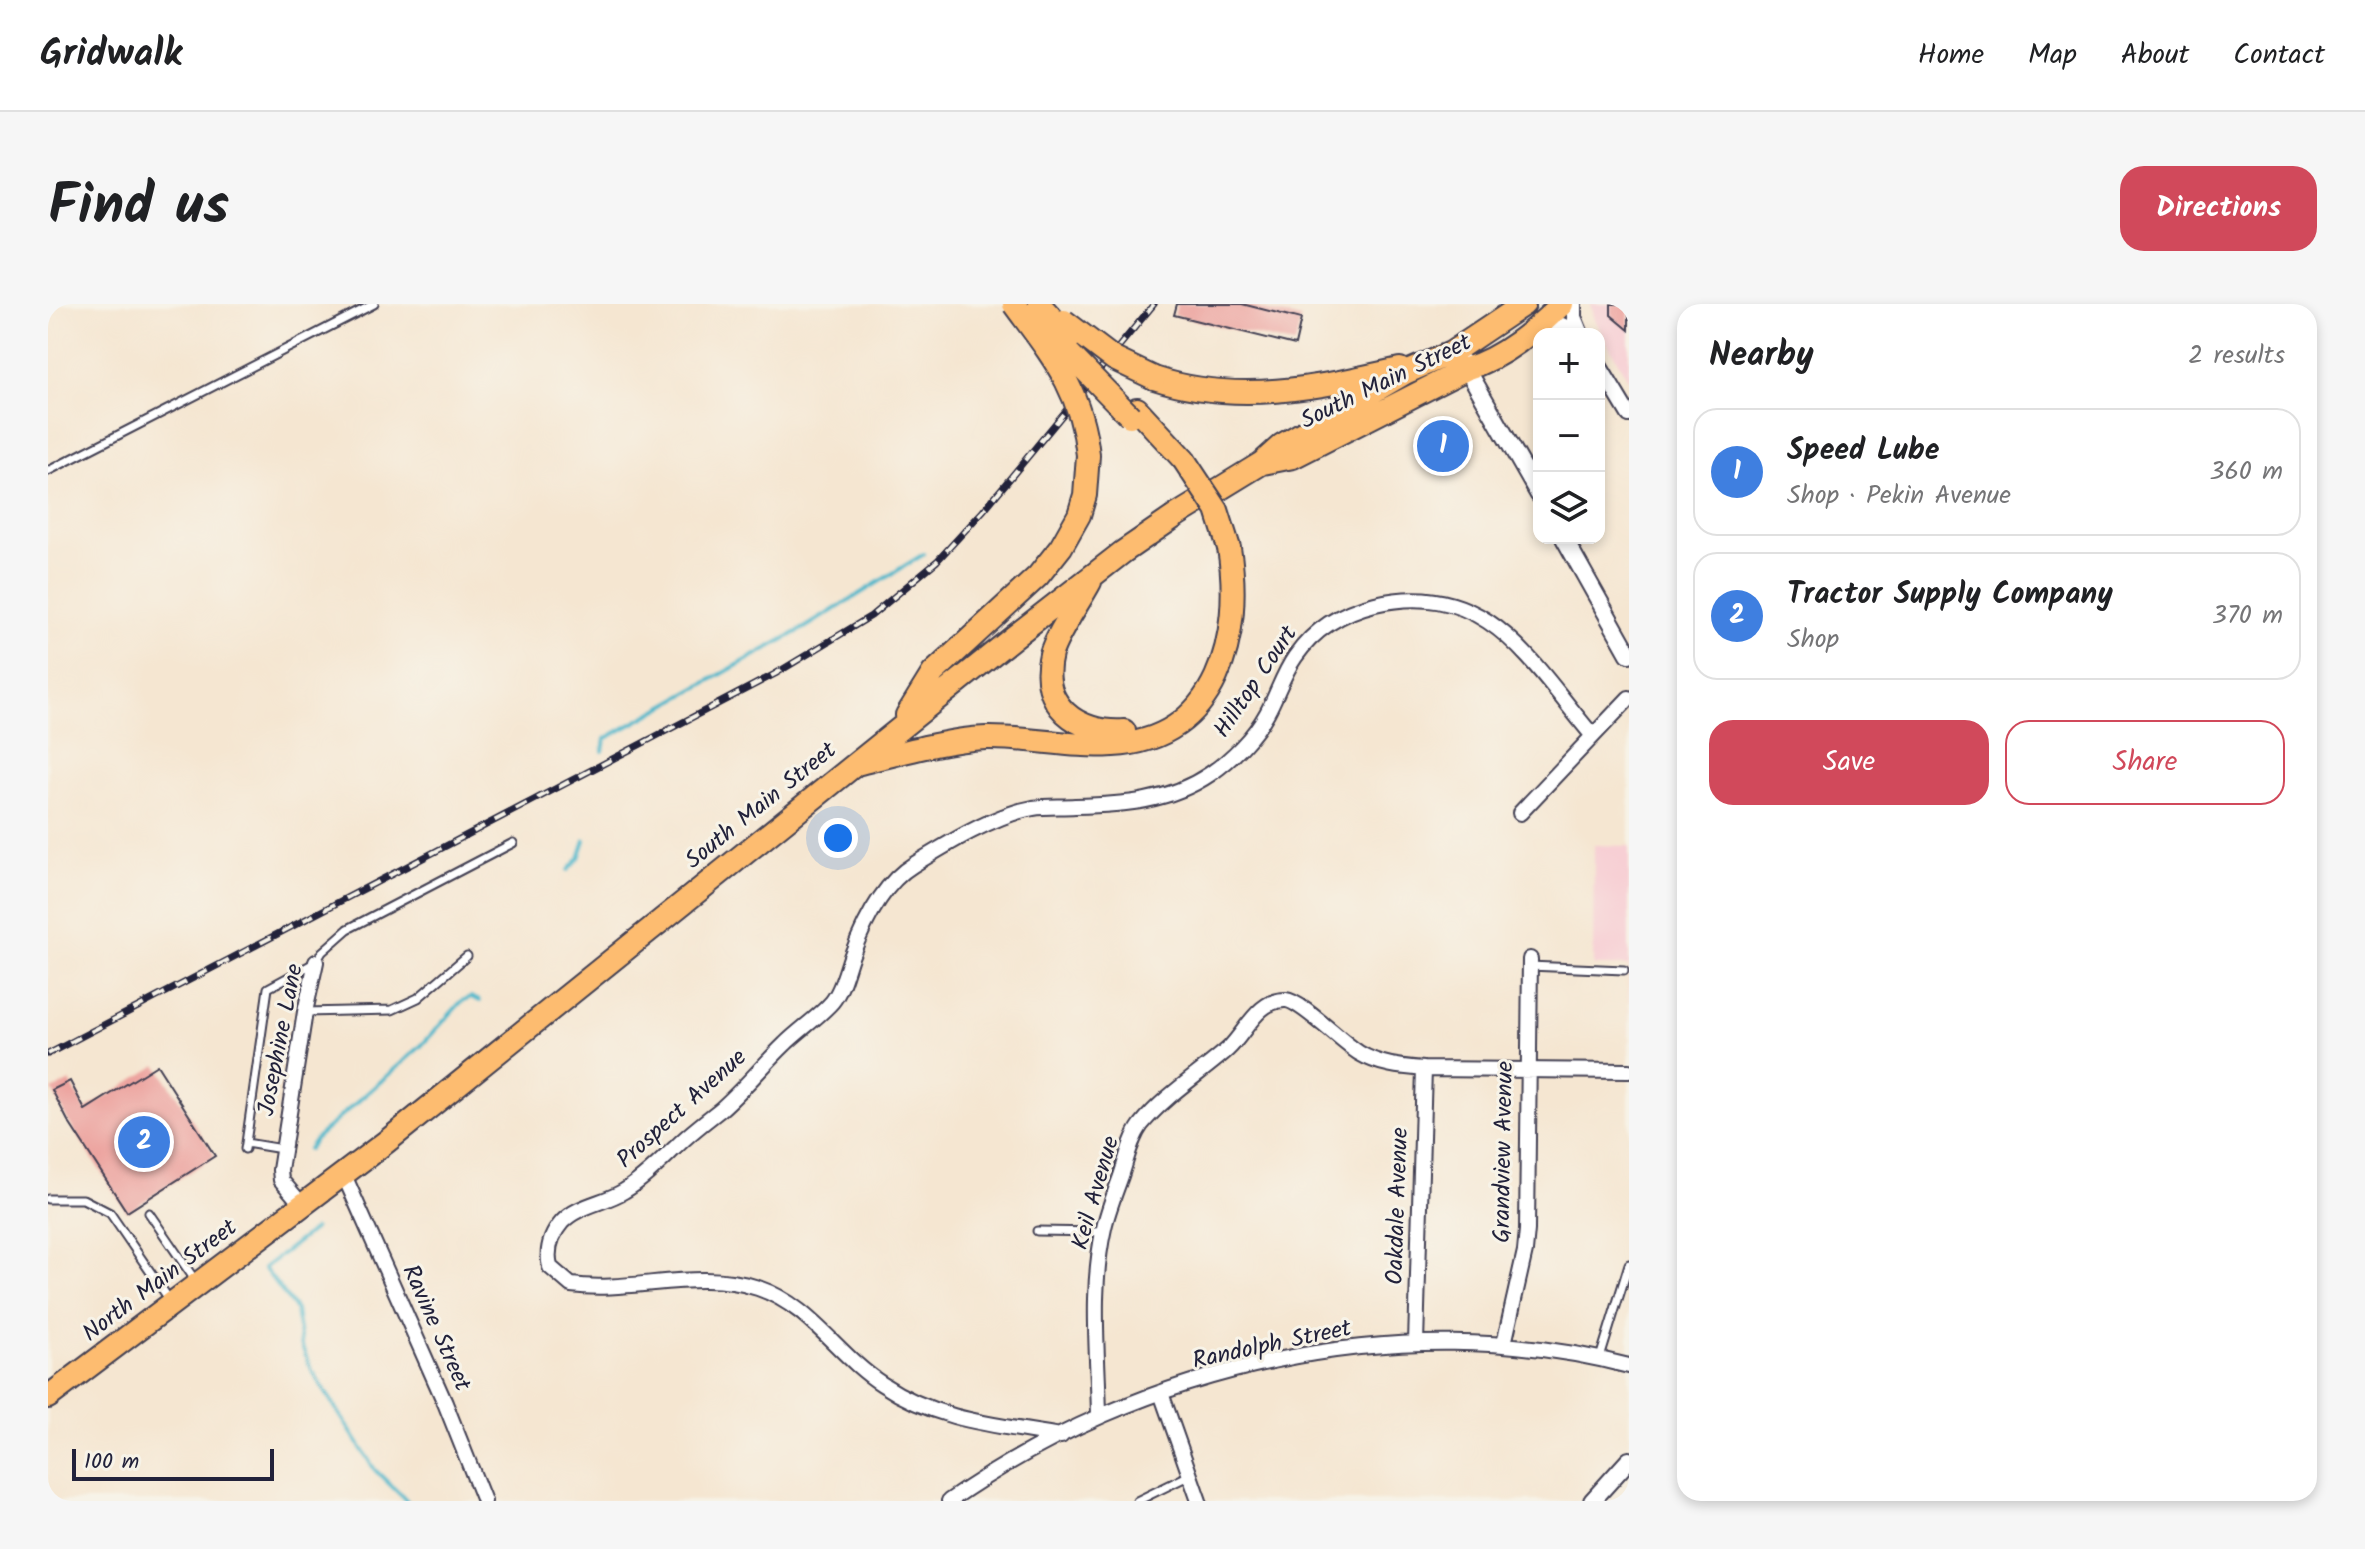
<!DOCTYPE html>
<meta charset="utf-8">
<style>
body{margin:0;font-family:Kalam,sans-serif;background:#f6f6f6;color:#202124}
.controls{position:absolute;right:24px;top:24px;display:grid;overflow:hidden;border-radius:16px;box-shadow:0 4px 12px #0003}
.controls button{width:72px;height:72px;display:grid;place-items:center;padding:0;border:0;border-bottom:2px solid #e0e0e0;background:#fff;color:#202124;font:40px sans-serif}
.scale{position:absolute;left:24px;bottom:20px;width:202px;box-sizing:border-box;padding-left:8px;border:4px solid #22223b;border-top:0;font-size:22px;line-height:28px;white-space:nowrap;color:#22223b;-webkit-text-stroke:6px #f7f3e8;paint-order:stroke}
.you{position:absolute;left:790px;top:534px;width:28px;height:28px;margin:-20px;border:6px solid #fff;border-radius:50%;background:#1a73e8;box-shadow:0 0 0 12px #1a73e833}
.badge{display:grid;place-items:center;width:52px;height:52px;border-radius:50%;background:#d1495b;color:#fff;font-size:26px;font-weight:700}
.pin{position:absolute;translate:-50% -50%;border:4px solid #fff;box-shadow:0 2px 8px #0006}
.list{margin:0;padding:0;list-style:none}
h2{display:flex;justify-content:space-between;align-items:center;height:104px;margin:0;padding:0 32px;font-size:34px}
h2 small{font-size:26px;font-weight:400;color:#757577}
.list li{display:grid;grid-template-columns:52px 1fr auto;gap:24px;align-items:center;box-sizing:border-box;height:128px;margin:0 16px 16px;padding:0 16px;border:2px solid #e0e0e0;border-radius:24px}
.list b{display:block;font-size:30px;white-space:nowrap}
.list p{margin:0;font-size:26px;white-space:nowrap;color:#757577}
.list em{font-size:26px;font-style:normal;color:#757577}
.actions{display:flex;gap:16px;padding:24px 32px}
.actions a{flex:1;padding:18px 0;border:2px solid #d1495b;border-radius:24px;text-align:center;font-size:28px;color:#d1495b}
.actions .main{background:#d1495b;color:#fff}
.icon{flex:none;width:44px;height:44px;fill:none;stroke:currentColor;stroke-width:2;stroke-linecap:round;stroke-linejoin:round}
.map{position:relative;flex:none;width:1581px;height:1197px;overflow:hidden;border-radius:24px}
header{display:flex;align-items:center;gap:48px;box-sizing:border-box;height:112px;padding:0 40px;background:#fff;border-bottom:2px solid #e0e0e0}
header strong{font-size:38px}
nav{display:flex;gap:44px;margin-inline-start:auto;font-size:28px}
.intro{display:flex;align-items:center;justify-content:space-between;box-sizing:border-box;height:192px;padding:0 48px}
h1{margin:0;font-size:56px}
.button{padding:20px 36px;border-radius:24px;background:#d1495b;color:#fff;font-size:28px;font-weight:700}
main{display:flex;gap:48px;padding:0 48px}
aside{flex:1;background:#fff;border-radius:24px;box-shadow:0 4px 12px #0003}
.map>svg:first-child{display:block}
.built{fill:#f7cfd4}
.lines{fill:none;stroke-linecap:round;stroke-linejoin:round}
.stream{stroke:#4db7cb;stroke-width:4}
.building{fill:#eca09c}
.service-casing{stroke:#423f52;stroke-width:11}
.minor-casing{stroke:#423f52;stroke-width:18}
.tertiary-casing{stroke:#423f52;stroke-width:20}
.primary-casing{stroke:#423f52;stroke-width:26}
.service{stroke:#fff;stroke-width:7}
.minor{stroke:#fff;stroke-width:14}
.tertiary{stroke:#fff;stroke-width:16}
.primary{stroke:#fdbc6f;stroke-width:22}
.rail-casing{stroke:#22223b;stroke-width:7}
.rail{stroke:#f7f3e8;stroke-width:4;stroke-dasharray:12;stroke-linecap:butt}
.primary-bridge-casing{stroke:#423f52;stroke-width:26;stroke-linecap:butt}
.primary-bridge{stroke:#fdbc6f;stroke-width:22}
.labels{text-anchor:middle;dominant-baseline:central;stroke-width:6;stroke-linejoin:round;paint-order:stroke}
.street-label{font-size:24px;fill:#22223b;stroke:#f7f3e8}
</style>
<header>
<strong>Gridwalk</strong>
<nav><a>Home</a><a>Map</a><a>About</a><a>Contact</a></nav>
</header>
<div class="intro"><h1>Find us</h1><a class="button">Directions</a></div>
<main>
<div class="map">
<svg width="1581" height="1197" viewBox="0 0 1581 1197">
<rect width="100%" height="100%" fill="#f7f3e8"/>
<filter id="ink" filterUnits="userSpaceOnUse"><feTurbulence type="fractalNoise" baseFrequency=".0125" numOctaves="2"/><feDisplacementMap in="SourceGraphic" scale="16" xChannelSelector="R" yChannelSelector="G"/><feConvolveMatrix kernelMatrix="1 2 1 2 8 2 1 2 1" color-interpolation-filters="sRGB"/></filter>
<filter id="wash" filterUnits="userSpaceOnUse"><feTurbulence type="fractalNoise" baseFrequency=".006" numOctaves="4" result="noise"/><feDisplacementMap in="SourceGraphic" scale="32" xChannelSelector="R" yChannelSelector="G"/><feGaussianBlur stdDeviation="1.8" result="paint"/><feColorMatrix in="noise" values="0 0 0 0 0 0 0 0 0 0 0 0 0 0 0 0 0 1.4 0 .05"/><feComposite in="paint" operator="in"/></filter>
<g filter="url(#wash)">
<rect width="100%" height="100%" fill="#f5e6d1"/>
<path class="built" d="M 1542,0 L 1581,0 L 1581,77 L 1546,16 Z
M 1546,541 L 1581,542 L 1581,751 L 1580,662 L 1545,662 Z"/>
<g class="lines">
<path class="stream" d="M 555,447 L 557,435 L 758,323 L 876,250
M 520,566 L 531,554 L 537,536
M 260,845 L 267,835 L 373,742 L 414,697 L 423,693 L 432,697
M 266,925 L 216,964 L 248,1006 L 253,1040 L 264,1067 L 327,1166 L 359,1197"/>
</g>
<g id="blocks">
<path class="building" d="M 1129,0 L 1194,0 L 1253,15 L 1247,41 L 1126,11 Z
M 1563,0 L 1581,0 L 1581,26 L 1563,11 Z
M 109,761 L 167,852 L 79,908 L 20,817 L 4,786 L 22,777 L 37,806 Z"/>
</g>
</g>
<g filter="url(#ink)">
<use href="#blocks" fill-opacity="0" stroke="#423f52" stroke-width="2"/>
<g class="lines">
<defs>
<path id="service" d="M 0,167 L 326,0
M 1481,662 L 1576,666
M 257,708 L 344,706 L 370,694 L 419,652
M 198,839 L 220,684 L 268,658 L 274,648 L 300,625 L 465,539
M 197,845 L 198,839 L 234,845
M 0,895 L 35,895 L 62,909 L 123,998
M 101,909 L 149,979
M 989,927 L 1055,928
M 1552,1054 L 1581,960
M 1089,1197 L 1142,1171"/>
<path id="minor" d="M 1526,0 L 1526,13 L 1533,30
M 1491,24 L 1514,21 L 1529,30
M 1551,61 L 1581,111
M 1472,509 L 1581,394
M 296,871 L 397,1099 L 436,1197
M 255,902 L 233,876 L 232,866 L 257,708 L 268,658
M 1368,1039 L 1376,765
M 1456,1040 L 1477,947 L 1479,926 L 1482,655
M 1113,1089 L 1151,1197
M 1051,1112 C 1050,1051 1042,985 1056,924 C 1060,906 1067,889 1073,872 C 1079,855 1082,836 1093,821 C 1116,792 1152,770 1180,745 C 1198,728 1210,695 1238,696 C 1253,697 1294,739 1311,749 C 1331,761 1353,763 1376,765 L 1581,767
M 1013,1132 C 949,1121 889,1117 834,1080 C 789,1051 763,1002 710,984 C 649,964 585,989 523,981 L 502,963 C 498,946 502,932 514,918 C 530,901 557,899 576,887 C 596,875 613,857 630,841 C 643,828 658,817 673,805 C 696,785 715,761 737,740 C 750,727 773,711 784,698 C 794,686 798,667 803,653 C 815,621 835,579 865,561 C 899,540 946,511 985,504 C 999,502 1013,503 1027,502 C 1075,501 1121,498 1162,470 C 1184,455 1206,433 1219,409 C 1229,391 1235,370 1247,353 C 1267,324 1294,308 1327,300 C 1440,274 1483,359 1545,432
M 901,1197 C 1094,1062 1351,1002 1581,1062"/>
<path id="tertiary" d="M 1415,58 L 1491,191
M 1516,234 L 1581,350
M 1544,1197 L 1581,1156"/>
<path id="primary" d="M 1106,74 C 1189,101 1269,84 1352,65
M 1089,105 L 1136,156
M 1215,159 L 1245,153 L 1418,65 C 1455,54 1487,26 1514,0
M 1042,278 C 1032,297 1008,331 1003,350 C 990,401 1030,430 1076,427
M 859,411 L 885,369 L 990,272 L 1013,243 L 1031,211 L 1037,191 L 1040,151
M 812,459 C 853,449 896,436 938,434 C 981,433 1023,444 1065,441 C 1171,436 1195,330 1181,244
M 0,1093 L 338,838 L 967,332 L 1075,248 L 1129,211 L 1214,159 L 1234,141 L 1357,69 L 1403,49 L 1476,0"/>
</defs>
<use href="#service" class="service-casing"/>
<use href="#minor" class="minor-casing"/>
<use href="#tertiary" class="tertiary-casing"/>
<use href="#primary" class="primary-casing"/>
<use href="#service" class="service"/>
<use href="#minor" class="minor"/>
<use href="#tertiary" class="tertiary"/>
<use href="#primary" class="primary"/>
<defs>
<path id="rail" d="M 0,750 L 727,370 L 823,312 L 889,257 L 935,207 L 1106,0"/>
</defs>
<use href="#rail" class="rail-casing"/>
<use href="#rail" class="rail"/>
<defs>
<path id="primary-bridge" d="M 966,0 C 1004,52 1033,85 1040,151
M 991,0 L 1022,34
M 1016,17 L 1066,55 L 1106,74
M 1001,29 L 1082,112
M 1136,156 L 1169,206 L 1181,244"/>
</defs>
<use href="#primary-bridge" class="primary-bridge-casing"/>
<use href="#primary-bridge" class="primary-bridge"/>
</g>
</g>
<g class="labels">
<g class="street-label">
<text transform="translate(1338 78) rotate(-26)">South Main Street</text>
<text transform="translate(1208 378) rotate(-56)">Hilltop Court</text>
<text transform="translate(713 502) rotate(-39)">South Main Street</text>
<text transform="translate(233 736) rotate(-79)">Josephine Lane</text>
<text transform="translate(634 805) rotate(-42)">Prospect Avenue</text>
<text transform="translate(1456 848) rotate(-89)">Grandview Avenue</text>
<text transform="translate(1048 889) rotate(-74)">Keil Avenue</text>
<text transform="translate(1350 902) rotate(-88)">Oakdale Avenue</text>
<text transform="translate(112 977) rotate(-37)">North Main Street</text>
<text transform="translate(388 1024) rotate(66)">Ravine Street</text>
<text transform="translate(1224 1041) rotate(-12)">Randolph Street</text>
</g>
</g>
</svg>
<div class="controls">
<button>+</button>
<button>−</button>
<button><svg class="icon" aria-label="layers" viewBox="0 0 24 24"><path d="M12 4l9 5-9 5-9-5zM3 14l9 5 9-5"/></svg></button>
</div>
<div class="scale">100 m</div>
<div class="you"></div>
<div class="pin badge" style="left:1395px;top:142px;background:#3f7fe0">1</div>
<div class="pin badge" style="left:96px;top:838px;background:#3f7fe0">2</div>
</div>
<aside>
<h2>Nearby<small>2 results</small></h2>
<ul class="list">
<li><span class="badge" style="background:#3f7fe0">1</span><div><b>Speed Lube</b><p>Shop · Pekin Avenue</p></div><em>360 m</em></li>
<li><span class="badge" style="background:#3f7fe0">2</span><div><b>Tractor Supply Company</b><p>Shop</p></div><em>370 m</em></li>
</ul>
<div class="actions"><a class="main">Save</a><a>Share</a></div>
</aside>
</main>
